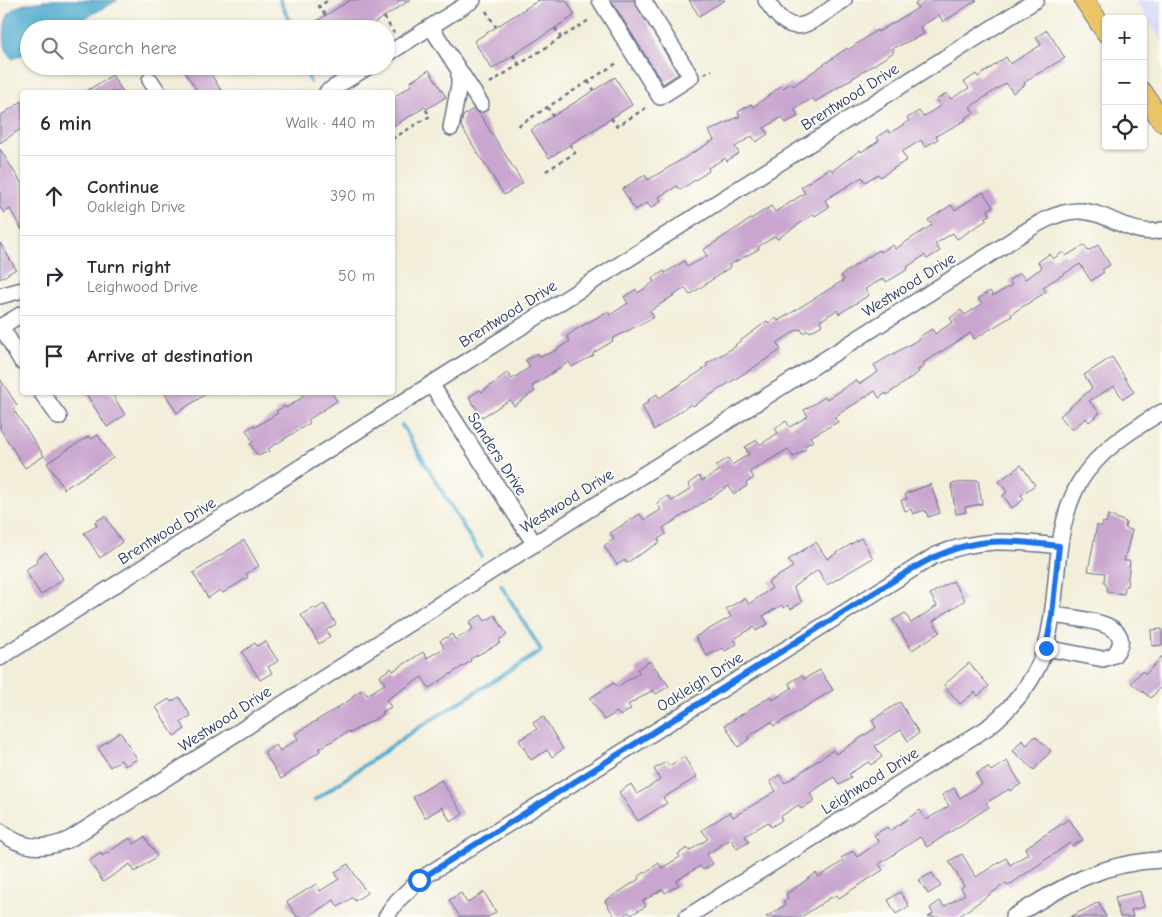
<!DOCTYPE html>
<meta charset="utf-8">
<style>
body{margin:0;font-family:"Comic Neue",sans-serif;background:#f7f7f7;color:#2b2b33}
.controls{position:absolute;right:15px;top:15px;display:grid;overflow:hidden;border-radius:5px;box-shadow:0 1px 4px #0004}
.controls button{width:45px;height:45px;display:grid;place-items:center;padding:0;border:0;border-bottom:1px solid #e1e1e2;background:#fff;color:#2b2b33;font:25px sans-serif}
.stop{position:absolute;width:15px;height:15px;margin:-11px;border:4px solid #1a73e8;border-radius:50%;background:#fff}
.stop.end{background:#1a73e8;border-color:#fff;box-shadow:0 1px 5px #0008}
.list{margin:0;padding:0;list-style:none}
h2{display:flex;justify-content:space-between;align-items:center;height:65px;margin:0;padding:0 20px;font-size:21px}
h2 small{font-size:16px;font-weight:400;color:#7c7c81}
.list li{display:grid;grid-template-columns:32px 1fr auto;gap:15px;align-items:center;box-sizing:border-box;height:80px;padding:0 20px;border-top:1px solid #e1e1e2}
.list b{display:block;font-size:19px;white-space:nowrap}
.list p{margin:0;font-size:16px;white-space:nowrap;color:#7c7c81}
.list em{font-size:16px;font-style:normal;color:#7c7c81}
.icon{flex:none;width:28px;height:28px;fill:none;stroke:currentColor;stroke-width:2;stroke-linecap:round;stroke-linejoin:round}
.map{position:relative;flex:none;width:1162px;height:917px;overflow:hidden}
.search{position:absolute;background:#fff;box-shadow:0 1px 4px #0004;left:20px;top:20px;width:375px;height:55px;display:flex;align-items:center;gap:12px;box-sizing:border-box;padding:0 18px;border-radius:28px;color:#7c7c81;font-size:19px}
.panel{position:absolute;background:#fff;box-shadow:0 1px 4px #0004;left:20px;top:90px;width:375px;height:305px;border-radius:5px}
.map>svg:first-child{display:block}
.built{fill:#d6d8f8}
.water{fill:#51abcf;stroke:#366d96}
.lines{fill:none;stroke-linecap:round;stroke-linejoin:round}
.stream{stroke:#51abcf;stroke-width:4}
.building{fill:#c9a6cf}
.minor-casing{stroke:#677289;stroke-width:18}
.major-casing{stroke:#677289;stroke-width:21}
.path{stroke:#677289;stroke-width:2.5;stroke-dasharray:4 4;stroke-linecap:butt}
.minor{stroke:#fff;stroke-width:15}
.major{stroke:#edc569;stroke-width:19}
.route{stroke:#1a73e8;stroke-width:6}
.labels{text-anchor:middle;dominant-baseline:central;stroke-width:4;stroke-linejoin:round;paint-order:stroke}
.street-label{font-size:16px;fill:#1b2f5e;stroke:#fdfcf7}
</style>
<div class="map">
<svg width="1162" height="917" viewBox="0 0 1162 917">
<rect width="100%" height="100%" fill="#fdfcf7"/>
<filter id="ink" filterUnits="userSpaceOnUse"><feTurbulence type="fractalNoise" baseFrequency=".02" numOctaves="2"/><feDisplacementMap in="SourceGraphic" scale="10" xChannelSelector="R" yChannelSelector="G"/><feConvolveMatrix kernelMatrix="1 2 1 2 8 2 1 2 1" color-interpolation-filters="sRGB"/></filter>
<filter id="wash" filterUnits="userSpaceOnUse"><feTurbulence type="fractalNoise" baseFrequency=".0096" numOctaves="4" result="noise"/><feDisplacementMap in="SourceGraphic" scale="20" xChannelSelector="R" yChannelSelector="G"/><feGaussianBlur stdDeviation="1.12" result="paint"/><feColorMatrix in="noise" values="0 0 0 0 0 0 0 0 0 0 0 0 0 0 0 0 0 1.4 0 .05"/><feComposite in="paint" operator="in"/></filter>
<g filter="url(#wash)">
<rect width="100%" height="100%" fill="#f3eed9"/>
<path class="built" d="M 1135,0 L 1162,0 L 1162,41 Z"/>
<path class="water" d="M 50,0 L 118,0 L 65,29 L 29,29 L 29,51 L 13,59 C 1,53 2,18 12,10 C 22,2 38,3 50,0 Z"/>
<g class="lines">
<path class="stream" d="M 280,0 L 293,29
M 305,66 L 310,82
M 381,392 L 382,394
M 402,425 L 481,556
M 315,800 L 415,730 L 540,652 L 541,650 L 501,585"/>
</g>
<g id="blocks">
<path class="building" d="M 350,0 L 410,0 L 365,29 L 304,29 Z
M 539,0 L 566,0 L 575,15 L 492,69 L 474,41 Z
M 611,0 L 634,0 L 678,74 L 663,84 Z
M 689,0 L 725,0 L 699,16 Z
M 921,0 L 977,0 L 943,22 L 939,15 L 920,27 L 924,34 L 892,49 L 894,52 L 815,102 L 813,98 L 794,109 L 798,116 L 786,123 L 782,117 L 764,128 L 768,134 L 756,142 L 752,136 L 735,147 L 739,153 L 727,161 L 725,158 L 708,168 L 709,171 L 680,190 L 677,186 L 659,197 L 661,201 L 651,208 L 647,203 L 635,210 L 622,189 L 645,175 L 648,180 L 714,140 L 709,131 L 740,116 L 738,112 L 751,104 L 753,107 L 781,86 L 783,88 L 791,83 L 793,86 L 847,48 L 848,50 L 877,30 L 878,32 L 918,8 L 915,4 Z
M 1047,30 L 1065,58 L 1032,77 L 1024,83 L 1025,85 L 1013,93 L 1006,83 L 970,107 L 974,113 L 965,118 L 966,120 L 936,136 L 938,139 L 925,147 L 921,140 L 902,152 L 907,160 L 880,177 L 878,174 L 865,182 L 862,177 L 825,200 L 829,207 L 815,216 L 814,214 L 777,239 L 775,236 L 758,247 L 759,249 L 729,265 L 730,267 L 690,295 L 685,288 L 650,311 L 654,317 L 612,339 L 613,341 L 593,353 L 594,355 L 572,367 L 569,362 L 532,386 L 535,391 L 514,406 L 510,400 L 482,417 L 469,397 L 480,390 L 482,392 L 508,372 L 512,379 L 530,367 L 526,360 L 538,353 L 539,356 L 551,353 L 570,341 L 567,336 L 577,329 L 608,311 L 610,315 L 628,303 L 624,297 L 636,289 L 638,293 L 654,282 L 652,279 L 664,271 L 665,273 L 684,261 L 687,267 L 707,256 L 703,250 L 771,206 L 775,212 L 805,193 L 801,187 L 830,168 L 832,171 L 860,150 L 861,152 L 879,141 L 877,137 L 888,130 L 890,133 L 909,121 L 907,118 L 919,111 L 923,117 L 940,106 L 936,100 L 947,93 L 951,99 L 969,88 L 964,82 L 976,74 L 978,77 L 1006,57 L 1010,64 L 1020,58 L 1041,45 L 1036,37 Z
M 181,66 L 206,66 L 222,92 L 198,92 Z
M 429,70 L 446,97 L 427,109 L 425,107 L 392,127 L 392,98 L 412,85 L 410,82 Z
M 112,75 L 123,92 L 85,92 Z
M 615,77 L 632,105 L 549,158 L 531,130 Z
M 22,101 L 22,128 L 0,143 L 0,116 Z
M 473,109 L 479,113 L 523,183 L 504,195 L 461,126 L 463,116 Z
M 0,149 L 22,184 L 22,230 L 10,209 L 4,213 L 0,207 Z
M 983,192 L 993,207 L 988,210 L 990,215 L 985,218 L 987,220 L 957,239 L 953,233 L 935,244 L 940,251 L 927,259 L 925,255 L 907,267 L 908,269 L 897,276 L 886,282 L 884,278 L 865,289 L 869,295 L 839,314 L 837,310 L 820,321 L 822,325 L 810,332 L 808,330 L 803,333 L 801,329 L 795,331 L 777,343 L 781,350 L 693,406 L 691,404 L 654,430 L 642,406 L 649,402 L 648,400 L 657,394 L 659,398 L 701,371 L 708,365 L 706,364 L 736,346 L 735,345 L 767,321 L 769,323 L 776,318 L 778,321 L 844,280 L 841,275 L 879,250 L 881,252 L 893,245 L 895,249 L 932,225 L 928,220 L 951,205 L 955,210 Z
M 0,243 L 16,269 L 0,279 Z
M 1084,245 L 1088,251 L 1098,245 L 1110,265 L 1102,270 L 1104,272 L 1091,281 L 1080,264 L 1043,287 L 1046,292 L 1011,314 L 1012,316 L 974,339 L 971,333 L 923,363 L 925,366 L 918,370 L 919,372 L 887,395 L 886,393 L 879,398 L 875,391 L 834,417 L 838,422 L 810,437 L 813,441 L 804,446 L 806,449 L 793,457 L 788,449 L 750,472 L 754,478 L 746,483 L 747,486 L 734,494 L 729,486 L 663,528 L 666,534 L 658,539 L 660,542 L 626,563 L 625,560 L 617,565 L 604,546 L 614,539 L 610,533 L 640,514 L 644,520 L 661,510 L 657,503 L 668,496 L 672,501 L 691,489 L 688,484 L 699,476 L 702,481 L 719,471 L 716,466 L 728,458 L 732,465 L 749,454 L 745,447 L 757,440 L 760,445 L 778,433 L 775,428 L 786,421 L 790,427 L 808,416 L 804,410 L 825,397 L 827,399 L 856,380 L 859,384 L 878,372 L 874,365 L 921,338 L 920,336 L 932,329 L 935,334 L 953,322 L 950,318 L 961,310 L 965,315 L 982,304 L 978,299 L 990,291 L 993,296 L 1012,285 L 1009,280 L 1020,273 L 1025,279 L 1042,268 L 1038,262 L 1049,254 L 1053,259 L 1063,252 L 1066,256 Z
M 1112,357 L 1134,392 L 1123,399 L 1114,386 L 1089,401 L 1100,413 L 1089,422 L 1086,418 L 1072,430 L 1060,416 L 1092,388 L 1084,375 Z
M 0,379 L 17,405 L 13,409 L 44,456 L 25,468 L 0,429 Z
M 85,392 L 111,392 L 125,415 L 107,427 Z
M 164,392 L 209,392 L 177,413 Z
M 301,392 L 331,392 L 337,401 L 308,420 L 310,423 L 268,449 L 270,451 L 258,456 L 250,444 L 253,442 L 246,430 L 254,425 L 255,427 L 278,413 L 276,411 L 285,406 L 286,408 L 303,397 Z
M 98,435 L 113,458 L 64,489 L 47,463 L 89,436 L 91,439 Z
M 1021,465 L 1035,485 L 1021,495 L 1024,499 L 1012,508 L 1003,495 L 1007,492 L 999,481 Z
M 978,480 L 982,504 L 965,507 L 966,512 L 956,514 L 951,484 Z
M 931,484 L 940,513 L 928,517 L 925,510 L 913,514 L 911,509 L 905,511 L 901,500 L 907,499 L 905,494 Z
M 1108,515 L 1126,522 L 1125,528 L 1132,530 L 1124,561 L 1130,561 L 1127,586 L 1125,586 L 1124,594 L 1107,592 L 1107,587 L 1104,582 L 1105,573 L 1088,571 L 1097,525 L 1101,527 L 1103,522 L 1106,523 Z
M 105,516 L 122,542 L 100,558 L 84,533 L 97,526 L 95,522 Z
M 861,538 L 873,558 L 827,585 L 818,570 L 793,587 L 802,602 L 791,609 L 788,605 L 784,608 L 782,605 L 763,616 L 768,624 L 756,631 L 754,627 L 734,639 L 737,644 L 725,651 L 723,648 L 707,656 L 695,637 L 731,617 L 726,609 L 745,598 L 749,604 L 772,588 L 768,582 L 793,567 L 788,560 L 816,542 L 827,559 Z
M 244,540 L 259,566 L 246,574 L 248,577 L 239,583 L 223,593 L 220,590 L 208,598 L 193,573 Z
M 46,552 L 63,579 L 41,595 L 25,570 L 38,562 L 36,559 Z
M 953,581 L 965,600 L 933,621 L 940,632 L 912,650 L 893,620 L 905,613 L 911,623 L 937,606 L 930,594 Z
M 324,604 L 336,624 L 326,630 L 330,636 L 319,644 L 301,615 L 314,607 L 316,609 Z
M 481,615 L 485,621 L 495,615 L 507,635 L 499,640 L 500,643 L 470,659 L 471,661 L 429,688 L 422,677 L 386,700 L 391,707 L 382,712 L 384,714 L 350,733 L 349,731 L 319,749 L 320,751 L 281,779 L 264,752 L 276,745 L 280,751 L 298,739 L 295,734 L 353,698 L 352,696 L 363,689 L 367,695 L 385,684 L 380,676 L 391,668 L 393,671 L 423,652 L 427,658 L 444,648 L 440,641 L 452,634 L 455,640 L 473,629 L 469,622 Z
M 1162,629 L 1162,645 L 1152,646 L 1151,630 Z
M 265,641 L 278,661 L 268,667 L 272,673 L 260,680 L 242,652 L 255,643 L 257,646 Z
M 1162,656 L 1162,686 L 1151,698 L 1131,683 L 1142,671 L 1146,674 Z
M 650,661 L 669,686 L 656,694 L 653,690 L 628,705 L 631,709 L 620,716 L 617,712 L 604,720 L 590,698 L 614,683 L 617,687 L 639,673 L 637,669 Z
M 969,663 L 989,686 L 978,696 L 975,692 L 960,704 L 944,685 Z
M 820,670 L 833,690 L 774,726 L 771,722 L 748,737 L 749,739 L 738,747 L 725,725 L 771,696 L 773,700 L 792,688 L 789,683 L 802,675 L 804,679 Z
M 179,697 L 191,716 L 181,722 L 185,729 L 174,736 L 156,707 L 169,699 L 171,702 Z
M 900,702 L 919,733 L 908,741 L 901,730 L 875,746 L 882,757 L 871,765 L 868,762 L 849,774 L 851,778 L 839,785 L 834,777 L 810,793 L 814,801 L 801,809 L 798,805 L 780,817 L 782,820 L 771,827 L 768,822 L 745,836 L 749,842 L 737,849 L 731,839 L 707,854 L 713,864 L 703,870 L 700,866 L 676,881 L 679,885 L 665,893 L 663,889 L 643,901 L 646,906 L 631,915 L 629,912 L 621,917 L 615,917 L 605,901 L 639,879 L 638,877 L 659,863 L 662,868 L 680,857 L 678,854 L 687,848 L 689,851 L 708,839 L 702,830 L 730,812 L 733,817 L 776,791 L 770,781 L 779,775 L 785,783 L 833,750 L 836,754 L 876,728 L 872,720 Z
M 543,716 L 563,749 L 552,757 L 547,750 L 531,760 L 519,740 L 537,729 L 533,723 Z
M 120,732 L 137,759 L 125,766 L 121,760 L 110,767 L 98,748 Z
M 1035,736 L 1051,751 L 1034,770 L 1013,751 L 1022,740 L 1027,745 Z
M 684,757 L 697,777 L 663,798 L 667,803 L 638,821 L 619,792 L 631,784 L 637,794 L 660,780 L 654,769 L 666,762 L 669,766 Z
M 1007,761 L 1021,784 L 1010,791 L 1009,789 L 986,803 L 989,807 L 955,829 L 927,847 L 920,837 L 879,864 L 883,870 L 839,898 L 837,895 L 830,898 L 801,917 L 766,917 L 785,905 L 783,902 L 788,899 L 786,894 L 805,881 L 816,873 L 819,877 L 843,861 L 841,858 L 853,851 L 857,857 L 879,842 L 874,835 L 887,827 L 890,831 L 920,810 L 926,820 L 949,806 L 942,795 L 954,788 L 960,798 L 982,784 L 976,774 L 988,767 L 991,771 Z
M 441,780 L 463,814 L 451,822 L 442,807 L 425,818 L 413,797 Z
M 1069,819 L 1083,840 L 1072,846 L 1070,843 L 1008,886 L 1006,883 L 958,917 L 928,917 L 933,914 L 930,908 L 940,901 L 944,907 L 965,894 L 961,888 L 964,886 L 949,861 L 962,854 L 976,877 L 1006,858 L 1010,865 L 1028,854 L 1025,848 Z
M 145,837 L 157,856 L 135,872 L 130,864 L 103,882 L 89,861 L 101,853 L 102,856 L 130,838 L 134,844 Z
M 348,864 L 367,893 L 355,901 L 353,897 L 338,907 L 334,900 L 307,917 L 297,917 L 287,902 L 316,884 L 320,891 L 339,879 L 335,872 Z
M 932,873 L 941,886 L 928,894 L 919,880 Z
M 1140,891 L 1144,907 L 1131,910 L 1133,917 L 1120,917 L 1115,897 Z
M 484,892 L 496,912 L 488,917 L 460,917 L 449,900 L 461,893 L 467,903 Z
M 900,892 L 909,906 L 896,914 L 888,900 Z
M 1099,902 L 1106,917 L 1070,917 Z"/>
</g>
</g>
<g filter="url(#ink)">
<use href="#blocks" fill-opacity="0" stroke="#677289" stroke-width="1"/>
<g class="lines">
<defs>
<path id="minor" d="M 600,0 L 660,97 L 691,77 L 643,0
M 766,0 C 794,45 809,22 844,0
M 431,27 L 481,104
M 386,55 L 473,0
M 150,80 L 158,92
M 327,92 L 369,66
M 451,128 L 459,85 L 459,70
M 0,296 L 22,290
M 1,326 L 22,362
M 0,327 L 22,314
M 431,384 L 534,543
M 41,392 L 59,417
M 1046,648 L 1103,659 L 1114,655 C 1142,621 1071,618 1052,615
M 0,658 L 1036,0
M 0,831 C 21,849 45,851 70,839 L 997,250 C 1021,235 1051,210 1080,211 C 1109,212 1132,238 1162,230
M 386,917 L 397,901 L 419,880 L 934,556 C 978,537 1013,541 1059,546
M 687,917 L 987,728 C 1013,707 1036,680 1046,646 C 1061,592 1051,534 1079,483 C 1098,451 1131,430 1162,412
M 1013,917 C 1063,886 1102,862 1162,860"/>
<path id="major" d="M 1084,0 L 1106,33
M 1143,92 L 1162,122"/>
</defs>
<use href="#minor" class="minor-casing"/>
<use href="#major" class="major-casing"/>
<path class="path" d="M 537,0 L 538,1
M 486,11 L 496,27
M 325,15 L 319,6 L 329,0
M 384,17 L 394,33
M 555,28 L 561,38
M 513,55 L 519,64
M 704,74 L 712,70
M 588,81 L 594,90
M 490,83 L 589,20
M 547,107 L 553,116
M 611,118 L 617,126 L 649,106
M 518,126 L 617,63
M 392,139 L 430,116 L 424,107
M 546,171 L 575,153 L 570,144"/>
<use href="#minor" class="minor"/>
<use href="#major" class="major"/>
</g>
</g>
<g class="lines" filter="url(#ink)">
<path class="route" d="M 419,880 L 912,569 C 968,536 998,539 1059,546 L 1052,615 L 1046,648"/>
</g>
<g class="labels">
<g class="street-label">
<text transform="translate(850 97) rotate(-32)">Brentwood Drive</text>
<text transform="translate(909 285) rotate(-32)">Westwood Drive</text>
<text transform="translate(508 314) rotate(-32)">Brentwood Drive</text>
<text transform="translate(497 454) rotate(57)">Sanders Drive</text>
<text transform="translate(567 501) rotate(-32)">Westwood Drive</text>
<text transform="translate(167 531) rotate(-32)">Brentwood Drive</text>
<text transform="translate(700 682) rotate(-32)">Oakleigh Drive</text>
<text transform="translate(225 719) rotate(-33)">Westwood Drive</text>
<text transform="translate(870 781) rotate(-32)">Leighwood Drive</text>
</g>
</g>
</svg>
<div class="controls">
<button>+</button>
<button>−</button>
<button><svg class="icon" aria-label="locate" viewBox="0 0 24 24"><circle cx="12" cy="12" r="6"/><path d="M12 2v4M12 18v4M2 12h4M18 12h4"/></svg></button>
</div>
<div class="stop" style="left:419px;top:880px"></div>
<div class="stop end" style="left:1046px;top:648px"></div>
<div class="search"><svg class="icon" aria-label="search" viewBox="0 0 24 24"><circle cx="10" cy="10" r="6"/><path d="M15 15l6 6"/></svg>Search here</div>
<section class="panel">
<h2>6 min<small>Walk · 440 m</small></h2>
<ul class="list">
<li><svg class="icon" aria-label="ahead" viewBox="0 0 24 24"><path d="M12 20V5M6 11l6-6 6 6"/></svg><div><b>Continue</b><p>Oakleigh Drive</p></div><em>390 m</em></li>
<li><svg class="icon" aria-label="right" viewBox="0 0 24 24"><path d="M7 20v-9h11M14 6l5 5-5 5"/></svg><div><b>Turn right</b><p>Leighwood Drive</p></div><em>50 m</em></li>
<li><svg class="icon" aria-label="arrive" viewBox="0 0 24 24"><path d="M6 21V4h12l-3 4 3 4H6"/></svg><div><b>Arrive at destination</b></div></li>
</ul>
</section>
</div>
